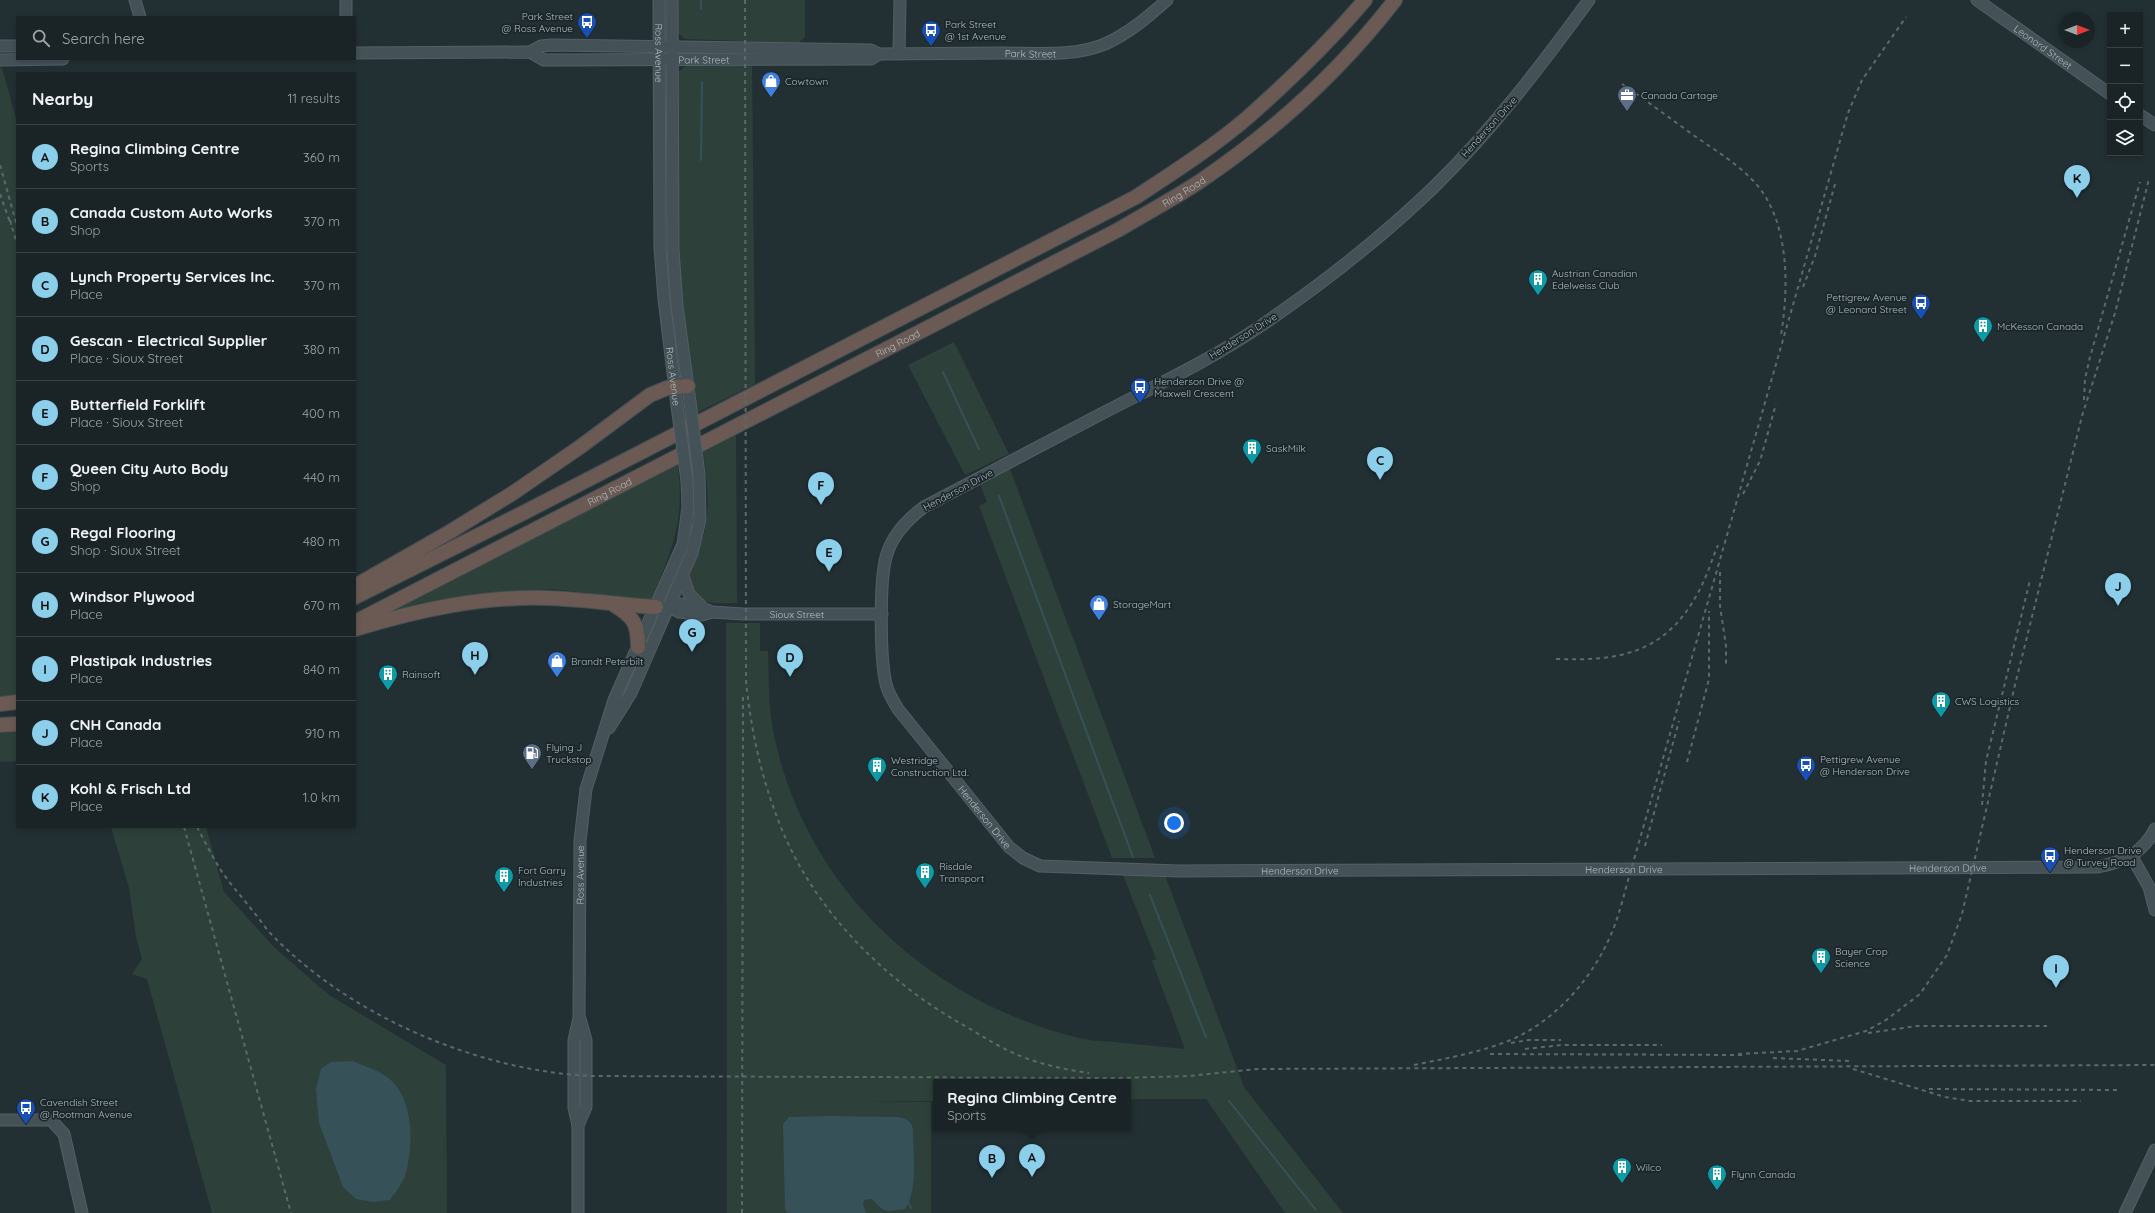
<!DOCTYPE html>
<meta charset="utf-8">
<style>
body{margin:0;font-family:Quicksand,sans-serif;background:#273033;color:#f1f3f6}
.controls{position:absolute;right:12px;top:12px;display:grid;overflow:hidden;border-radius:0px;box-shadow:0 2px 6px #0003}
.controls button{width:36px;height:36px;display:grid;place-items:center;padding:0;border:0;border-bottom:1px solid #384144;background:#1a2427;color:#f1f3f6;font:20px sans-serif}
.compass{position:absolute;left:2059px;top:12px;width:36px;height:36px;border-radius:50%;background:#1a2427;box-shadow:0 2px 6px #0003;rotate:90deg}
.you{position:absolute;left:1174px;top:823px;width:14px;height:14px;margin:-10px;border:3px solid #fff;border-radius:50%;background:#1a73e8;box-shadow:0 0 0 6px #1a73e833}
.badge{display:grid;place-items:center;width:26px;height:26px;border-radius:50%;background:#8ccfeb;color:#111;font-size:13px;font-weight:700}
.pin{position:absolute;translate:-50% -33px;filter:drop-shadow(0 1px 2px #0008)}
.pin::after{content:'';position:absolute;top:21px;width:14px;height:12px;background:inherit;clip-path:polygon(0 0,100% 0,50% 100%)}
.popup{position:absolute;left:933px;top:1079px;width:198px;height:52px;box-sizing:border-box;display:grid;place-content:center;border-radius:0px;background:#1a2427;filter:drop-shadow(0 1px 3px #0005);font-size:13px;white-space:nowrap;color:#9fa4a7}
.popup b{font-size:15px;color:#f1f3f6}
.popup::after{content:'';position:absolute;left:50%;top:100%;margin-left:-8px;border:8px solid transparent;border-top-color:#1a2427}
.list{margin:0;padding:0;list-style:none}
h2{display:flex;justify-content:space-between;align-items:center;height:52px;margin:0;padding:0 16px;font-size:17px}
h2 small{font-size:13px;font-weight:400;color:#9fa4a7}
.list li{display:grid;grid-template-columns:26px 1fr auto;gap:12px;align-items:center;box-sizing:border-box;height:64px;padding:0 16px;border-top:1px solid #384144}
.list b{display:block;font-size:15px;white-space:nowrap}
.list p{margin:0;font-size:13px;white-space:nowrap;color:#9fa4a7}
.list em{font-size:13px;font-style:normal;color:#9fa4a7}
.icon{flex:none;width:22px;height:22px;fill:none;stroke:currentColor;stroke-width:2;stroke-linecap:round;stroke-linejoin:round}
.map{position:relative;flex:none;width:2155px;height:1213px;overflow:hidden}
.search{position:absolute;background:#1a2427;box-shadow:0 2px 6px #0003;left:16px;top:16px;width:340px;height:44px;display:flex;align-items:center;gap:10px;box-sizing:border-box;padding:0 14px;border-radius:0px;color:#9fa4a7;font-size:15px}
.panel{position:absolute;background:#1a2427;box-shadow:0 2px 6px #0003;left:16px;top:72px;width:340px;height:756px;border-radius:0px}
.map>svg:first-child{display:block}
.green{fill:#2d4039}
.water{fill:#375159}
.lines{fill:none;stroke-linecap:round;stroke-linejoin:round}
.stream{stroke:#375159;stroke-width:2}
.secondary-casing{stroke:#535f63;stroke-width:13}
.highway-casing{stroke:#404c50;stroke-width:16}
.secondary{stroke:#445258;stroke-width:11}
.highway{stroke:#6a5a53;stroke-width:14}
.rail{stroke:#5c696f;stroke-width:2;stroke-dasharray:4 4;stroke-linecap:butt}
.secondary-bridge-casing{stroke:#535f63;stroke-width:13;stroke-linecap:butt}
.secondary-bridge{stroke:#445258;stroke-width:11}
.labels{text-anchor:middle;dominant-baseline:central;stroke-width:3.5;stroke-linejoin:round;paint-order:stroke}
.poi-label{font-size:10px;fill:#b0bcc2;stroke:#1b262a;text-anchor:start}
.street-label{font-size:10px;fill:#b0bcc2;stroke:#1b262a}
</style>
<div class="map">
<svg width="2155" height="1213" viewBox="0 0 2155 1213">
<rect width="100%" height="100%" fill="#223034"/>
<path class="green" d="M 677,0 L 805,0 L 805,37 L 798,43 L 685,39 L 677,32 Z
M 688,64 L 752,64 L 755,384 L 696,413 L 682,309 L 677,231 L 678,72 Z
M 0,67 L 2,68 L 17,122 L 17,695 L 0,696 Z
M 954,342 L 1009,454 L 965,475 L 908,365 Z
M 736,434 L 737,603 C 723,603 700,606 691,592 C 684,578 700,548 704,533 C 711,507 706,476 703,450 Z
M 677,461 C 686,519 673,548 651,600 L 552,589 L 470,595 L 420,603 L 399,611 L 398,605 Z
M 1010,469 L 1155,858 L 1112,858 L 979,506 L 987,502 L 980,484 Z
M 726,623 L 760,623 L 760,651 L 768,651 C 769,679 768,707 774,735 C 806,889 929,1001 1079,1038 C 1090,1041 1103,1041 1114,1042 C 1138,1044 1162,1047 1185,1049 L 1152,961 L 1156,959 L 1123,875 L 1165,875 L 1244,1087 L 1343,1213 L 1285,1213 L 1206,1099 L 1128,1099 L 1128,1082 L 936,1082 L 936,1101 L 866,1102 L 931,1102 L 931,1213 L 727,1213 Z
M 17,732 L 17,761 L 0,762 L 0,733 Z
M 111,827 L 206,827 L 224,892 L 275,948 L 329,995 L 446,1065 L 447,1213 L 212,1213 L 147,979 L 132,974 L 142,959 L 136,937 L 129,888 Z"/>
<path class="water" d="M 352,1061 C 367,1067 388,1073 397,1087 C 414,1111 413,1149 405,1176 C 402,1184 395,1193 390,1200 L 373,1202 L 356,1199 L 343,1187 L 319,1123 L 316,1089 L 321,1069 L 331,1062 Z
M 828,1116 L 898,1117 C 907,1119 912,1121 913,1130 C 913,1151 918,1192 905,1209 C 884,1212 885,1213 872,1199 L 864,1200 L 863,1205 L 866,1213 L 788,1213 L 785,1209 L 783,1124 L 789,1117 Z"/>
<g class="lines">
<path class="stream" d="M 701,0 L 701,9
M 701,160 L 702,82
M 943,372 L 979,449
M 999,496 L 1133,857
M 1150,895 L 1206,1037
M 1229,1101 L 1316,1210
M 908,1202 L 911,1208"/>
<defs>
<g id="secondary">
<path d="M 135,0 L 140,17"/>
<path d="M 346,0 L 346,17"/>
<path id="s1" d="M 659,0 L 660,248 L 664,299 L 677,406"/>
<path d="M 672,0 L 673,251 L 677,306 L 690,402"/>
<path id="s2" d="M 1589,0 C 1541,66 1492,130 1434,187 C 1381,238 1322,284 1262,325 C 1211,360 1155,386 1101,414 C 1042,445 983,476 924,507 C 908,519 893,534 887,554 C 879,577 880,659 886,684 C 888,693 893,701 898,709 L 1009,847 L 1023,858 L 1040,866 L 1178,871 L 2098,867 C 2123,862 2143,853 2155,829"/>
<path id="s3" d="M 1977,0 L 2110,94"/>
<path d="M 0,46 L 17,46"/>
<path id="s4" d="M 530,52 L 541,46 L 552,45 L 871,50 L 879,54 C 920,54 962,53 1003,53 C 1037,53 1074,57 1105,44 C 1129,33 1148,17 1167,0"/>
<path id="s5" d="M 355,53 L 530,52 L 544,60 L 555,60 L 871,59 L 879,54"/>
<path d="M 899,53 L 900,0"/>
<path d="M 0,60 L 63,59"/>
<path d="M 2140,115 L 2155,125"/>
<path d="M 683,576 L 689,594 L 702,607"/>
<path d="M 666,607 L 681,604 L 708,610"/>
<path id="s6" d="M 670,607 L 679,612 L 702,615 L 712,612 L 743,614 L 882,614"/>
<path d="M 609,728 L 631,693 L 692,553 L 700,520 L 699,474"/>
<path d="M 2132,857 L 2149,887 L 2155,910"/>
<path d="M 0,1120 L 51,1120 L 64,1134 L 82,1213"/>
<path d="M 578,1125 L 586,1107 L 586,1040 L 580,1019"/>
<path id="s7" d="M 578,1213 L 578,1125 L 574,1108 L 574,1040 L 579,1018 L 580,841 L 586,789 L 614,700 L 683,544 L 688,507 L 687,481"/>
<path d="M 2125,1213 L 2155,1150"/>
</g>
<g id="highway">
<path d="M 355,586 L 448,533 L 513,493 L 580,447 L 650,395 L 667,388 L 688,386"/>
<path d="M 355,597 L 525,512 L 1136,197 C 1174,172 1213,147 1247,118 C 1289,81 1329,42 1365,0"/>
<path d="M 614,605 C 634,617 638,624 638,647"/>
<path id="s8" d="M 355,622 L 1118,230 C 1145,214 1173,199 1199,182 C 1273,132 1341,70 1395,0"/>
<path d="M 355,629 C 418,610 481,596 547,598 C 583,599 620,605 656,607"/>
<path d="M 0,704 L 17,702"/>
<path d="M 0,725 L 17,724"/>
</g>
</defs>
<use href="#secondary" class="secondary-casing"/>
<use href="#highway" class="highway-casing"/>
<use href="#secondary" class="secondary"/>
<use href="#highway" class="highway"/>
<path class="rail" d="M 745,0 L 746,682 C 751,728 760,773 777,817 C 810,907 883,980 965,1026 C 979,1034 991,1042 1005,1049 C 1030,1062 1061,1069 1089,1073
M 1622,84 C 1647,101 1671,119 1696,137 C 1722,155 1752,172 1768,201 C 1789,240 1788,292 1781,335
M 0,165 L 17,226
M 0,194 L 11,225
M 10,220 L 17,244
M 1803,287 L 1815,256 L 1835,184
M 2084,400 L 2085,379 L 2090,357 L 2140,182
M 1743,494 L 1760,461 L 1776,404
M 1720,572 L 1720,606 L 1726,646 L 1726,665
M 1556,659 C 1616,661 1662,655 1695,598 C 1705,582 1711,562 1718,545
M 1687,762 L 1709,679 L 1709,611
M 1982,805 L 1986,761 L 2030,580
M 184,827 L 291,1213
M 197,827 C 205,842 213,858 222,872 C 231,885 242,897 252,910 C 259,918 265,928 273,936 C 352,1017 479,1071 592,1076 L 1118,1078 L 1189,1076 L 1257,1069 L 2155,1065
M 1645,846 L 1679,721
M 1868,1033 L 1917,1026 L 2047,1026
M 1511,1043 L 1528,1040 L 1561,1040
M 1525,1049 L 1562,1045 L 1662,1045
M 1490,1054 L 1744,1055
M 1738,1054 L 1797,1051 L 1866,1031 L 1886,1020 L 1920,994 L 1947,955 L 1962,914 L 2015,685 L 2082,416 L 2115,313 L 2149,179
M 1773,1058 L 1849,1061
M 1414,1065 C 1443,1059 1472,1054 1500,1044 C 1548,1028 1588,985 1609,939 C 1619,918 1624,893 1631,870 L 1848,113 L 1862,80 L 1906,17
M 1853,1069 L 1945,1097 L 1970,1101 L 2081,1101
M 1929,1089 L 2121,1090
M 742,1213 L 743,696"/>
<defs>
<path id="secondary-bridge" d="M 690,402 L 699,474
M 677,406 L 687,481"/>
</defs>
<use href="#secondary-bridge" class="secondary-bridge-casing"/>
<use href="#secondary-bridge" class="secondary-bridge"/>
</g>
<defs>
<symbol id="bus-pin" viewBox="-11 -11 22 30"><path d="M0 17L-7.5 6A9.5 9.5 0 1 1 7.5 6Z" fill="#1a4fb4" stroke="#1b262a"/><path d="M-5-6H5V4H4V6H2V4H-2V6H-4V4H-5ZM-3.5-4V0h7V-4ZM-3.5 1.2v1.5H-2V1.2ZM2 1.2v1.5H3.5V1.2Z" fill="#fff"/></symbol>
<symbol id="shop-pin" viewBox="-11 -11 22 30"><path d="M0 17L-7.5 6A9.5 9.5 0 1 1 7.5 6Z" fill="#3f7fe0" stroke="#1b262a"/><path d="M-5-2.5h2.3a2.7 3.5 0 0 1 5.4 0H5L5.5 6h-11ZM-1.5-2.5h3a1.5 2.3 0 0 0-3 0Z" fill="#fff"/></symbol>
<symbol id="office-pin" viewBox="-11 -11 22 30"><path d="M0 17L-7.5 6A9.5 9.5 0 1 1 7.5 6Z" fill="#5c6f8a" stroke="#1b262a"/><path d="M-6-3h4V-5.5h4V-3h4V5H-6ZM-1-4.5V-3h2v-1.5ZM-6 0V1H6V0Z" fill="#fff"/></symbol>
<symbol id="building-pin" viewBox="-11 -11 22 30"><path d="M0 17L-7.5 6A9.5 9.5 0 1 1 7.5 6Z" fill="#0f9aa8" stroke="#1b262a"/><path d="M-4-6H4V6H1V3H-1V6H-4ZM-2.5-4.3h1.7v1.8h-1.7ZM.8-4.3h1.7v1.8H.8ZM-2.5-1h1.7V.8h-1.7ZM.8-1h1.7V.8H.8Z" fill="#fff"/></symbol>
<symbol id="fuel-pin" viewBox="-11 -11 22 30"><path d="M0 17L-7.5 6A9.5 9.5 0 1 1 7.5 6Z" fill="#5c6f8a" stroke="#1b262a"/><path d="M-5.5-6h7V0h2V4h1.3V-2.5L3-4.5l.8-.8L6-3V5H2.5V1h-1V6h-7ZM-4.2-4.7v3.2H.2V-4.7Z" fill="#fff"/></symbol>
</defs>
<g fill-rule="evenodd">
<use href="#bus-pin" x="576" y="11" width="22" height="30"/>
<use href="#bus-pin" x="920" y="19" width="22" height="30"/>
<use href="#shop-pin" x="760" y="70" width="22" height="30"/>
<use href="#office-pin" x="1616" y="84" width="22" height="30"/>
<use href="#building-pin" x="1527" y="268" width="22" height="30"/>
<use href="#bus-pin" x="1910" y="292" width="22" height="30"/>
<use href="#building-pin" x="1972" y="315" width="22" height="30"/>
<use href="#bus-pin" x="1129" y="376" width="22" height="30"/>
<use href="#building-pin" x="1241" y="437" width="22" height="30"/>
<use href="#shop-pin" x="1088" y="593" width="22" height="30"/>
<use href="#shop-pin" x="546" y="650" width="22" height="30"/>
<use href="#building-pin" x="377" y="663" width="22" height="30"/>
<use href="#building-pin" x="1930" y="690" width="22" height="30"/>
<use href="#fuel-pin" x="521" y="742" width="22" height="30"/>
<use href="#bus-pin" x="1795" y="754" width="22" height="30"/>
<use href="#building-pin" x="866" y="755" width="22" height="30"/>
<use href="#bus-pin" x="2039" y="845" width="22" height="30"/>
<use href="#building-pin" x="914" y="861" width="22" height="30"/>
<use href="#building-pin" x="493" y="865" width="22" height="30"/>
<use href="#building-pin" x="1810" y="946" width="22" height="30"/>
<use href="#bus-pin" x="15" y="1097" width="22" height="30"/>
<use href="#building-pin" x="1611" y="1156" width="22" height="30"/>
<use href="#building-pin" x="1706" y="1163" width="22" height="30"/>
</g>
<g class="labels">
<g class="poi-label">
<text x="573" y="16" text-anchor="end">Park Street<tspan x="573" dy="12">@ Ross Avenue</tspan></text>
<text x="945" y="24">Park Street<tspan x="945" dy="12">@ 1st Avenue</tspan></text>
<text x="785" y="81">Cowtown</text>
<text x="1641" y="95">Canada Cartage</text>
<text x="1552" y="273">Austrian Canadian<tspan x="1552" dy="12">Edelweiss Club</tspan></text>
<text x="1907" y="297" text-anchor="end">Pettigrew Avenue<tspan x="1907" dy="12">@ Leonard Street</tspan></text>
<text x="1997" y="326">McKesson Canada</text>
<text x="1154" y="381">Henderson Drive @<tspan x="1154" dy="12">Maxwell Crescent</tspan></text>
<text x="1266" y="448">SaskMilk</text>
<text x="1113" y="604">StorageMart</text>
<text x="571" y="661">Brandt Peterbilt</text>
<text x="402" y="674">Rainsoft</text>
<text x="1955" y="701">CWS Logistics</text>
<text x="546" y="747">Flying J<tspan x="546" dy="12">Truckstop</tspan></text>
<text x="1820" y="759">Pettigrew Avenue<tspan x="1820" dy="12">@ Henderson Drive</tspan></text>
<text x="891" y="760">Westridge<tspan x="891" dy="12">Construction Ltd.</tspan></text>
<text x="2064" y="850">Henderson Drive<tspan x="2064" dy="12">@ Turvey Road</tspan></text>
<text x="939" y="866">Risdale<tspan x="939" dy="12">Transport</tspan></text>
<text x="518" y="870">Fort Garry<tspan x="518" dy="12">Industries</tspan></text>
<text x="1835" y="951">Bayer Crop<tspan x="1835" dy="12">Science</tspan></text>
<text x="40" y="1102">Cavendish Street<tspan x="40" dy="12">@ Rootman Avenue</tspan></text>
<text x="1636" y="1167">Wilco</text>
<text x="1731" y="1174">Flynn Canada</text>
</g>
<g class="street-label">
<text stroke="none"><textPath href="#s3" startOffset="81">Leonard Street</textPath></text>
<text stroke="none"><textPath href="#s1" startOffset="53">Ross Avenue</textPath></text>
<text stroke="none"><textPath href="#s4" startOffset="503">Park Street</textPath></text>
<text stroke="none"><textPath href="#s5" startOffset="351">Park Street</textPath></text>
<text transform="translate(1489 127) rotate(-48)">Henderson Drive</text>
<text stroke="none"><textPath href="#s8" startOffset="934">Ring Road</textPath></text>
<text transform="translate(1243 336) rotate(-32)">Henderson Drive</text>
<text stroke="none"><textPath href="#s8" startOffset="610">Ring Road</textPath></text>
<text stroke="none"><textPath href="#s1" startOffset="377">Ross Avenue</textPath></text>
<text transform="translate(958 490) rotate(-28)">Henderson Drive</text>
<text stroke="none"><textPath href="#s8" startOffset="286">Ring Road</textPath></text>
<text stroke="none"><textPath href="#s6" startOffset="129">Sioux Street</textPath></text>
<text stroke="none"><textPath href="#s2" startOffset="1206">Henderson Drive</textPath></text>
<text stroke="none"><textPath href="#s2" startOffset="2189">Henderson Drive</textPath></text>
<text stroke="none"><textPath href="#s2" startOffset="1865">Henderson Drive</textPath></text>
<text stroke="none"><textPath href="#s2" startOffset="1541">Henderson Drive</textPath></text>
<text stroke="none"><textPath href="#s7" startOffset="339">Ross Avenue</textPath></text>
</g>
</g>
</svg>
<div class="controls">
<button>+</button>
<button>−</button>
<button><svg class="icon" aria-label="locate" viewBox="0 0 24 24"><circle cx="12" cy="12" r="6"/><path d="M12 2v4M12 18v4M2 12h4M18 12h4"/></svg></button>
<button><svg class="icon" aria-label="layers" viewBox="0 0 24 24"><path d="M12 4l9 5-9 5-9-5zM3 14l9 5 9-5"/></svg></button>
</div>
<svg class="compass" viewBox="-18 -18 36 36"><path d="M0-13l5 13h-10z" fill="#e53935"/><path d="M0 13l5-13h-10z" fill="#9fa4a7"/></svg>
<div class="you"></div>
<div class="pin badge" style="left:1032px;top:1177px">A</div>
<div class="popup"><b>Regina Climbing Centre</b>Sports</div>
<div class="pin badge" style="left:992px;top:1178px">B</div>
<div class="pin badge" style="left:1380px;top:480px">C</div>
<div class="pin badge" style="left:790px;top:677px">D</div>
<div class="pin badge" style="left:829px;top:572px">E</div>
<div class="pin badge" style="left:821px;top:505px">F</div>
<div class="pin badge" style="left:692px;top:652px">G</div>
<div class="pin badge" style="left:475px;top:675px">H</div>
<div class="pin badge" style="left:2056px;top:988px">I</div>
<div class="pin badge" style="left:2118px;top:606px">J</div>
<div class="pin badge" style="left:2077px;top:198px">K</div>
<div class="search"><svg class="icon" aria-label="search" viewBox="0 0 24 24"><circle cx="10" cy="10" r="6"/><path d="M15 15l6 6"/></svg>Search here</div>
<section class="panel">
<h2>Nearby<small>11 results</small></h2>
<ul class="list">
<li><span class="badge">A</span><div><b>Regina Climbing Centre</b><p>Sports</p></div><em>360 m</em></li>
<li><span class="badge">B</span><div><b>Canada Custom Auto Works</b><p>Shop</p></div><em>370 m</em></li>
<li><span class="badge">C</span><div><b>Lynch Property Services Inc.</b><p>Place</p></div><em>370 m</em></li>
<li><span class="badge">D</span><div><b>Gescan - Electrical Supplier</b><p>Place · Sioux Street</p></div><em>380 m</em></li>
<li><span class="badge">E</span><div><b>Butterfield Forklift</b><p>Place · Sioux Street</p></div><em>400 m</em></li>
<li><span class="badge">F</span><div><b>Queen City Auto Body</b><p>Shop</p></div><em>440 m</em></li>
<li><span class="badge">G</span><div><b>Regal Flooring</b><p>Shop · Sioux Street</p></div><em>480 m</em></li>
<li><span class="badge">H</span><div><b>Windsor Plywood</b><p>Place</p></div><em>670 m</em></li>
<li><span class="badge">I</span><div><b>Plastipak Industries</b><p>Place</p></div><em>840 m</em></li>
<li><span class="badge">J</span><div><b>CNH Canada</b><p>Place</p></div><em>910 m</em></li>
<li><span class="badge">K</span><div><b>Kohl &amp; Frisch Ltd</b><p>Place</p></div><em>1.0 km</em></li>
</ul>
</section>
</div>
